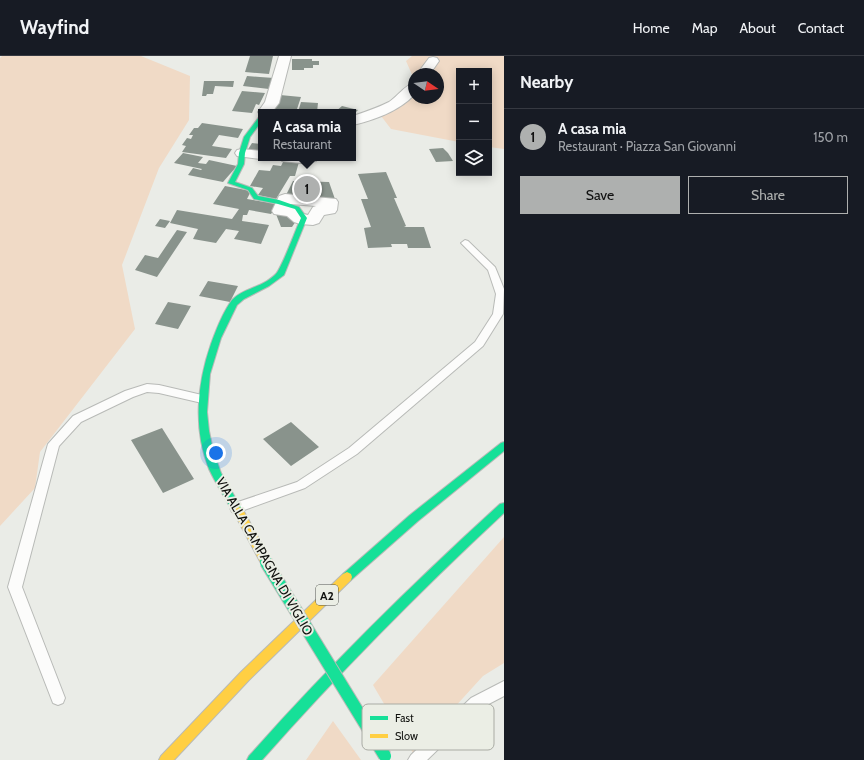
<!DOCTYPE html>
<meta charset="utf-8">
<style>
body{margin:0;font-family:Cabin,sans-serif;background:#20242c;color:#f1f3f6}
.controls{position:absolute;right:12px;top:12px;display:grid;overflow:hidden;border-radius:0px;box-shadow:0 2px 10px #0003}
.controls button{width:36px;height:36px;display:grid;place-items:center;padding:0;border:0;border-bottom:1px solid #363941;background:#171b24;color:#f1f3f6;font:20px sans-serif}
.compass{position:absolute;left:408px;top:12px;width:36px;height:36px;border-radius:50%;background:#171b24;box-shadow:0 2px 10px #0003;rotate:103deg}
.you{position:absolute;left:216px;top:397px;width:14px;height:14px;margin:-10px;border:3px solid #fff;border-radius:50%;background:#1a73e8;box-shadow:0 0 0 6px #1a73e833}
.badge{display:grid;place-items:center;width:26px;height:26px;border-radius:50%;background:#aeb0af;color:#111;font-size:13px;font-weight:700}
.pin{position:absolute;translate:-50% -50%;border:2px solid #fff;box-shadow:0 1px 4px #0006}
.popup{position:absolute;left:258px;top:53px;width:98px;height:52px;box-sizing:border-box;display:grid;place-content:center;border-radius:0px;background:#171b24;filter:drop-shadow(0 1px 3px #0005);font-size:13px;white-space:nowrap;color:#9ea1a6}
.popup b{font-size:15px;color:#f1f3f6}
.popup::after{content:'';position:absolute;left:50%;top:100%;margin-left:-8px;border:8px solid transparent;border-top-color:#171b24}
.list{margin:0;padding:0;list-style:none}
h2{display:flex;justify-content:space-between;align-items:center;height:52px;margin:0;padding:0 16px;font-size:17px}
h2 small{font-size:13px;font-weight:400;color:#9ea1a6}
.list li{display:grid;grid-template-columns:26px 1fr auto;gap:12px;align-items:center;box-sizing:border-box;height:56px;padding:0 16px;border-top:1px solid #363941}
.list b{display:block;font-size:15px;white-space:nowrap}
.list p{margin:0;font-size:13px;white-space:nowrap;color:#9ea1a6}
.list em{font-size:13px;font-style:normal;color:#9ea1a6}
.actions{display:flex;gap:8px;padding:12px 16px}
.actions a{flex:1;padding:9px 0;border:1px solid #aeb0af;border-radius:0px;text-align:center;font-size:14px;color:#aeb0af}
.actions .main{background:#aeb0af;color:#111}
.icon{flex:none;width:22px;height:22px;fill:none;stroke:currentColor;stroke-width:2;stroke-linecap:round;stroke-linejoin:round}
.map{position:relative;flex:none;width:504px;height:704px;overflow:hidden}
header{display:flex;align-items:center;gap:24px;box-sizing:border-box;height:56px;padding:0 20px;background:#171b24;border-bottom:1px solid #363941}
header strong{font-size:19px}
nav{display:flex;gap:22px;margin-inline-start:auto;font-size:14px}
main{display:flex}
aside{flex:1;background:#171b24}
.map>svg:first-child{display:block}
.green{fill:#f0dac6}
.building{fill:#89938c}
.lines{fill:none;stroke-linecap:round;stroke-linejoin:round}
.lane-casing{stroke:#b8bab7;stroke-width:2}
.street-casing{stroke:#b8bab7;stroke-width:2}
.fast-casing{stroke:#b8bab7;stroke-width:2}
.slow-casing{stroke:#b8bab7;stroke-width:2}
.lane{fill:#fcfcfb;fill-rule:evenodd}
.street{fill:#fcfcfb;fill-rule:evenodd}
.fast{fill:#16e098;fill-rule:evenodd}
.slow{fill:#ffcf43;fill-rule:evenodd}
.fast-bridge-casing{stroke:#b8bab7;stroke-width:14;stroke-linecap:butt}
.fast-bridge{stroke:#16e098;stroke-width:12}
.labels{text-anchor:middle;dominant-baseline:central;stroke-width:4;stroke-linejoin:round;paint-order:stroke}
.shield{fill:#ebeee5;stroke:#51534e;stroke-width:1}
.shield-label{font-size:12px;font-weight:bold;fill:#0f100d}
.street-label{font-size:13px;fill:#0f100d;stroke:#ebeee5}
.key{fill:#ebeee5;stroke:#a9aba4;stroke-width:1}
.key-label{font-size:11px;fill:#0f100d}
</style>
<header>
<strong>Wayfind</strong>
<nav><a>Home</a><a>Map</a><a>About</a><a>Contact</a></nav>
</header>
<main>
<div class="map">
<svg width="504" height="704" viewBox="0 0 504 704">
<rect width="100%" height="100%" fill="#eaece7"/>
<path class="green" d="M 2,0 L 141,0 L 190,20 L 189,64 L 159,112 L 122,209 L 135,273 L 40,396 L 35,432 L 0,470 L 0,2 Z
M 412,0 L 504,0 L 504,93 L 489,91 L 489,15 L 459,15 L 459,86 L 391,73 L 378,56 L 414,31 L 414,42 L 438,42 L 438,18 L 414,18 L 414,23 L 406,5 Z
M 504,481 L 504,607 L 483,620 L 413,697 L 373,629 Z
M 333,665 L 361,704 L 306,704 Z"/>
<path class="building" d="M 250,0 L 273,0 L 269,18 L 245,16 Z
M 292,3 L 312,3 L 312,5 L 319,5 L 319,9 L 313,9 L 313,12 L 304,12 L 304,14 L 292,14 Z
M 247,20 L 260,21 L 274,22 L 269,33 L 243,30 Z
M 204,25 L 234,25 L 233,31 L 215,30 L 213,38 L 207,38 L 206,40 L 202,40 Z
M 242,35 L 265,37 L 259,49 L 256,48 L 252,57 L 232,55 Z
M 280,39 L 301,41 L 296,56 L 273,56 Z
M 301,46 L 318,47 L 317,56 L 298,56 Z
M 342,50 L 358,54 L 353,59 L 353,56 L 335,56 Z
M 202,67 L 243,73 L 238,82 L 219,79 L 212,90 L 232,93 L 226,102 L 182,96 L 186,90 L 182,89 L 187,82 L 191,83 L 193,79 L 189,79 L 194,72 L 198,72 Z
M 252,87 L 261,88 L 258,96 L 247,95 Z
M 443,92 L 448,97 L 453,105 L 436,106 L 429,93 Z
M 183,97 L 203,101 L 198,107 L 206,108 L 209,104 L 237,110 L 223,126 L 188,119 L 193,112 L 201,114 L 202,113 L 174,107 Z
M 284,104 L 299,106 L 295,120 L 290,120 L 276,143 L 258,139 L 263,132 L 250,130 L 259,114 L 270,115 L 273,109 L 281,110 Z
M 386,116 L 397,142 L 394,142 L 406,170 L 404,171 L 424,171 L 431,192 L 408,192 L 407,188 L 391,188 L 392,191 L 368,192 L 364,172 L 371,171 L 361,143 L 368,143 L 358,118 Z
M 293,125 L 329,126 L 336,146 L 285,141 Z
M 225,130 L 251,135 L 247,143 L 278,148 L 271,158 L 249,154 L 247,159 L 243,159 L 242,165 L 269,169 L 261,188 L 234,183 L 239,175 L 226,173 L 216,187 L 193,183 L 198,173 L 170,167 L 177,154 L 232,163 L 239,153 L 213,148 Z
M 290,157 L 292,165 L 296,165 L 292,171 L 281,171 L 276,158 Z
M 160,163 L 170,165 L 165,172 L 155,170 Z
M 177,174 L 187,176 L 157,221 L 135,214 L 145,199 L 158,202 Z
M 208,225 L 238,230 L 230,246 L 199,240 Z
M 168,246 L 191,250 L 178,273 L 155,268 Z
M 291,366 L 319,391 L 291,410 L 263,383 Z
M 162,372 L 194,423 L 163,437 L 131,384 Z"/>
<g class="lines">
<defs>
<path id="lane" d="M 465,184 L 468,185 L 495,211 L 504,233 L 503,258 L 483,290 L 357,398 L 305,432 L 236,457 L 232,456 L 230,452 L 232,448 L 297,426 L 349,392 L 475,286 L 493,258 L 496,238 L 488,214 L 461,187 Z
M 147,328 L 159,329 L 202,339 L 206,340 L 207,343 L 206,346 L 202,347 L 159,337 L 147,336 L 133,341 L 81,366 L 59,390 L 22,531 L 65,642 L 63,647 L 58,649 L 53,647 L 8,531 L 48,388 L 73,360 L 125,335 Z
M 504,625 L 504,640 L 481,652 L 427,704 L 408,704 L 411,699 L 471,642 Z"/>
<path id="street" d="M 279,0 L 291,0 L 279,47 L 272,56 L 261,56 L 260,59 L 258,56 L 265,46 Z
M 433,1 L 437,2 L 439,5 L 430,18 L 417,18 L 429,2 Z
M 414,27 L 414,39 C 399,55 374,64 353,69 L 353,60 C 365,56 377,52 389,46 C 397,41 405,29 414,27 Z
M 242,93 L 261,95 L 261,102 L 266,102 L 261,103 L 237,100 L 235,97 L 237,94 Z
M 280,102 L 318,102 L 316,105 L 301,107 L 282,105 Z
M 285,138 L 336,143 L 338,146 L 337,154 L 335,157 L 324,159 L 319,167 L 313,169 L 300,168 L 294,166 L 287,160 L 274,158 L 272,155 L 279,140 ZM 291,148 L 316,150 L 313,151 L 308,159 C 301,158 298,152 290,151 Z"/>
<path id="fast" d="M 261,60 L 261,66 L 250,81 L 245,97 L 244,108 L 235,126 L 252,132 L 258,140 L 279,144 L 299,151 L 307,162 L 284,219 L 269,230 L 244,243 L 237,249 L 221,282 L 210,318 L 207,356 L 209,375 L 213,394 L 221,417 L 243,455 L 242,458 L 238,459 L 234,458 C 226,443 216,428 209,413 C 193,373 197,328 211,288 C 216,274 223,256 232,244 C 241,234 256,232 267,225 C 270,223 276,219 278,215 C 286,201 294,178 301,162 L 295,153 L 278,148 L 254,143 L 248,134 L 228,127 L 238,108 L 239,97 L 244,81 L 259,61 Z
M 504,386 L 504,395 L 418,465 L 351,524 L 347,526 L 343,524 L 342,521 L 343,518 L 410,459 L 501,387 Z
M 504,447 L 504,457 C 419,536 338,618 262,704 L 247,704 L 249,700 C 328,611 412,528 500,448 Z"/>
<path id="slow" d="M 238,451 L 242,452 L 270,503 L 271,506 L 270,509 L 266,511 L 262,509 L 233,455 L 234,452 Z
M 347,516 L 351,518 L 352,521 L 351,524 L 249,624 L 174,704 L 159,704 L 161,700 L 241,616 L 343,518 Z"/>
</defs>
<use href="#lane" class="lane-casing"/>
<use href="#street" class="street-casing"/>
<use href="#fast" class="fast-casing"/>
<use href="#slow" class="slow-casing"/>
<use href="#lane" class="lane"/>
<use href="#street" class="street"/>
<use href="#fast" class="fast"/>
<use href="#slow" class="slow"/>
<defs>
<path id="fast-bridge" d="M 266,506 L 385,700"/>
</defs>
<use href="#fast-bridge" class="fast-bridge-casing"/>
<use href="#fast-bridge" class="fast-bridge"/>
</g>
<g class="labels">
<rect class="shield" x="316" y="529" width="22" height="20" rx="3"/>
<g class="shield-label">
<text x="327" y="539">A2</text>
</g>
<g class="street-label">
<text transform="translate(265 500) rotate(60)">VIA ALLA CAMPAGNA DI VIGLIO</text>
</g>
</g>
<rect x="362" y="648" width="132" height="46" rx="6" class="key"/>
<rect x="370" y="660" width="18" height="4" fill="#16e098"/>
<rect x="370" y="678" width="18" height="4" fill="#ffcf43"/>
<g class="key-label">
<text x="395" y="666">Fast</text>
<text x="395" y="684">Slow</text>
</g>
</svg>
<div class="controls">
<button>+</button>
<button>−</button>
<button><svg class="icon" aria-label="layers" viewBox="0 0 24 24"><path d="M12 4l9 5-9 5-9-5zM3 14l9 5 9-5"/></svg></button>
</div>
<svg class="compass" viewBox="-18 -18 36 36"><path d="M0-13l5 13h-10z" fill="#e53935"/><path d="M0 13l5-13h-10z" fill="#9ea1a6"/></svg>
<div class="you"></div>
<div class="pin badge" style="left:307px;top:133px">1</div>
<div class="popup"><b>A casa mia</b>Restaurant</div>
</div>
<aside>
<h2>Nearby<small></small></h2>
<ul class="list">
<li><span class="badge">1</span><div><b>A casa mia</b><p>Restaurant · Piazza San Giovanni</p></div><em>150 m</em></li>
</ul>
<div class="actions"><a class="main">Save</a><a>Share</a></div>
</aside>
</main>
